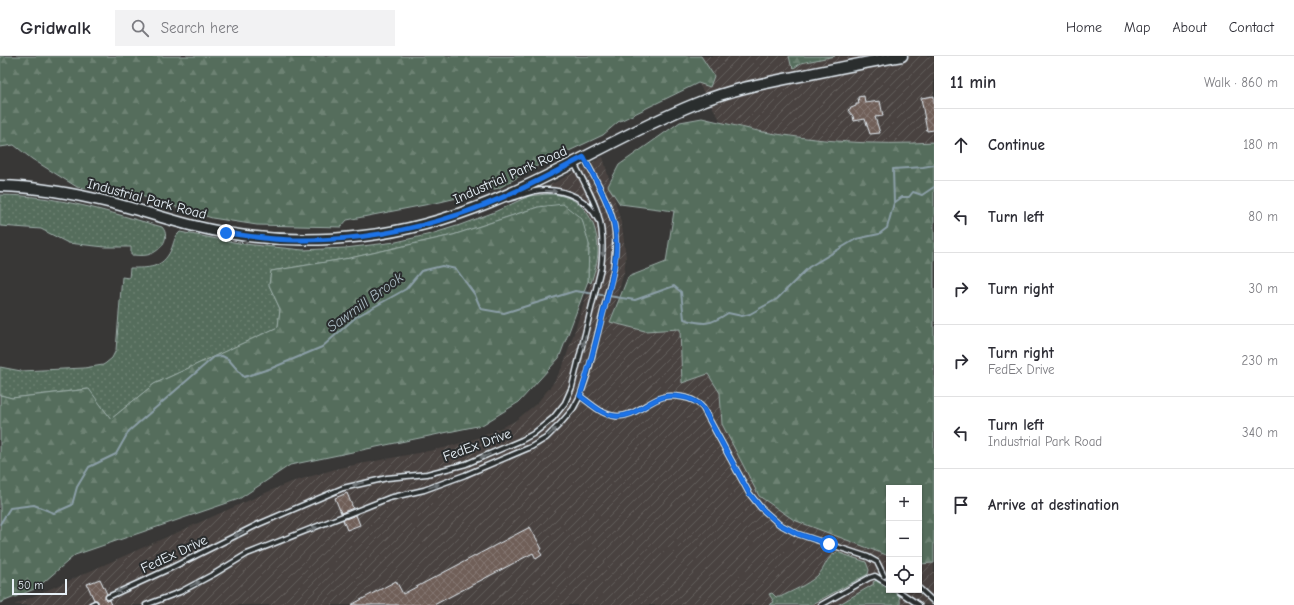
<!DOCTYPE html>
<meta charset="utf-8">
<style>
body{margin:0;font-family:"Comic Neue",sans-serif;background:#f2f2f3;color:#2b2b33}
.controls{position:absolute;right:12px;bottom:12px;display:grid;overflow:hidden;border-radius:0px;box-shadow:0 1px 3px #0004}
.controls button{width:36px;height:36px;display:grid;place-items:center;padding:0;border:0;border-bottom:1px solid #e1e1e2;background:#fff;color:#2b2b33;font:20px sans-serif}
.scale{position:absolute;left:12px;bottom:10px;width:55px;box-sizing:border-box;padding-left:4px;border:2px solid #e8f1f8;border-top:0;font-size:11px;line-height:14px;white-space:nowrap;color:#e8f1f8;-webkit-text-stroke:3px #2a2d2e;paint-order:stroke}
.stop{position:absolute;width:12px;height:12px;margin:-9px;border:3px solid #1a73e8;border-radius:50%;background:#fff}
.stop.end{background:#1a73e8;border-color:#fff;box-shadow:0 1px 4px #0008}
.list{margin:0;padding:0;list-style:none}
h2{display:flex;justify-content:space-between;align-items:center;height:52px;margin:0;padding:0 16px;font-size:17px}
h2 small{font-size:13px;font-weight:400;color:#7c7c81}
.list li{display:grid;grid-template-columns:26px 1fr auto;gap:12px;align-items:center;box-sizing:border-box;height:72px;padding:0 16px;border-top:1px solid #e1e1e2}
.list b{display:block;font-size:15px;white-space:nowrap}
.list p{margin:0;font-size:13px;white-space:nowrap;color:#7c7c81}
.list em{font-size:13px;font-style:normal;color:#7c7c81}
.icon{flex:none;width:22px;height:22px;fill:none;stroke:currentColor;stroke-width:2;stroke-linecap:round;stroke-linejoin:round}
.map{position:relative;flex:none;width:934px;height:549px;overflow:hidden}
header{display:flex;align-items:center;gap:24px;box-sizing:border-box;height:56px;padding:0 20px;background:#fff;border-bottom:1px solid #e1e1e2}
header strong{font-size:19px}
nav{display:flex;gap:22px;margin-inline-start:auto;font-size:14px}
.search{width:280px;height:36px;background:#f2f2f3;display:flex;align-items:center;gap:10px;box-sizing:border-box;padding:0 14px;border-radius:0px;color:#7c7c81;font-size:15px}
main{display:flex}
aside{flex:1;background:#fff}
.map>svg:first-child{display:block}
.industrial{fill:url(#industrial-furrows)}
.grass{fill:url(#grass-dots);stroke:#9eafaa}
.forest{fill:url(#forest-firs);stroke:#9eafaa}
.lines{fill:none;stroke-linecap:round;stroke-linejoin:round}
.stream{stroke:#8c9fa8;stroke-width:2}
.building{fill:url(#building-cross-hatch);stroke:#e8f1f8}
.service-casing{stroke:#e8f1f8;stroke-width:7}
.tertiary-casing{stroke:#e8f1f8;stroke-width:13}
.service{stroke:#2a2d2e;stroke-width:4}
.tertiary{stroke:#2a2d2e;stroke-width:10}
.oneway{fill:#6c7275}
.route{stroke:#1a73e8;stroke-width:5}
.labels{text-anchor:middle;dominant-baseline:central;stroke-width:4;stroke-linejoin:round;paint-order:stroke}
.street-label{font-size:14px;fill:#e8f1f8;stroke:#2a2d2e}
.water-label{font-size:15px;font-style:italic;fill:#aabbc3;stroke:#2a2d2e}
</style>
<header>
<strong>Gridwalk</strong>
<div class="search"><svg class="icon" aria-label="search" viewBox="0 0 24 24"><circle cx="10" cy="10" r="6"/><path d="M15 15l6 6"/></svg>Search here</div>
<nav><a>Home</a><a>Map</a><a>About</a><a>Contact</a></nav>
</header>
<main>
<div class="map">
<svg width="934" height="549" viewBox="0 0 934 549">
<defs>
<pattern id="industrial-furrows" width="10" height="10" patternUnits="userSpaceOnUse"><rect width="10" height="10" fill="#494340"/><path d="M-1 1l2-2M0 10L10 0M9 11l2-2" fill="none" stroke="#635f5c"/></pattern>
<pattern id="grass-dots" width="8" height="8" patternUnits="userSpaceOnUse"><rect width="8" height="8" fill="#546d5b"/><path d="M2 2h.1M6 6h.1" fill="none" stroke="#6d8273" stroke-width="1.8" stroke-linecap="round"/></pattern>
<pattern id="forest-firs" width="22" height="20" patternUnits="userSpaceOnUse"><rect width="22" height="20" fill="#546d5b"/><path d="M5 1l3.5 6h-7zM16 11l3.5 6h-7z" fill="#6d8273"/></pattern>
<pattern id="building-cross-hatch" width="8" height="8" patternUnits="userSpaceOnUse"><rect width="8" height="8" fill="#705f58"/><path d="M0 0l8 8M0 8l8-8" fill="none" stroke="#847671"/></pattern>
</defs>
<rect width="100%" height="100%" fill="#383736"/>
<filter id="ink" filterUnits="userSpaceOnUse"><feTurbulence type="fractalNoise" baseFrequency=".025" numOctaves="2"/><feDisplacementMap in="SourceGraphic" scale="8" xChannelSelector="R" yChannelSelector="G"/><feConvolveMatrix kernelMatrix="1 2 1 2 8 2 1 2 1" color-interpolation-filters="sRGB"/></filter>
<g filter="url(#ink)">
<path class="industrial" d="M 682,0 L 934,0 L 934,86 L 913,87 L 860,87 L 808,82 L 758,75 L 722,67 Z
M 603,101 L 622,170 L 626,201 L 624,216 L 610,266 L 645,275 L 680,273 L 682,326 L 708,318 L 720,337 L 722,368 L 759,440 L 794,464 L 889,500 L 889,534 L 919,534 L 919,508 L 934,507 L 934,549 L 14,549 L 288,427 L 339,412 L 444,392 L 481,381 L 515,365 L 537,347 L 552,329 L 563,310 L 596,211 L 577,147 L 558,138 L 547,138 L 529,140 Z"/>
<path class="grass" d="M 547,138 C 581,138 597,162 598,194 C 598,205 594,217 591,227 L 588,225 L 589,188 L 538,151 L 453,179 L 350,202 L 271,215 L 269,229 L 280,253 L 278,271 L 154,328 L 111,363 L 88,333 L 12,342 L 0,339 L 0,311 L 21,315 L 84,312 L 103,309 L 106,307 L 112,302 L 116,294 L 122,221 L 129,222 L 130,212 C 148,212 162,213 171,194 C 174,187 174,181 180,176 L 244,188 L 303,194 L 345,192 L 396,186 L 431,178 L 460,169 L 492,157 L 529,140 Z
M 0,139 C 56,139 109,156 162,171 C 172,182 159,197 147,199 C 142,200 136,199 131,199 L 131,191 L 105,191 L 68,187 L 41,173 L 0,170 Z
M 837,496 L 866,506 L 869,514 L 868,518 L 811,549 L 769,549 L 774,546 L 769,538 L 772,537 L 776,541 L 780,541 C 792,535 807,529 817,520 C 827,511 824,503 837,496 Z
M 877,524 L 889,532 L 889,534 C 898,534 901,541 900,549 L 838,549 L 874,528 L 873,526 Z"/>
<path class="forest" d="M 0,0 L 701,0 L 714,20 L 710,31 L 698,27 L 618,66 L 603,79 L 537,110 L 499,132 L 440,146 L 347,164 L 341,171 L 257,169 L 212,162 L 141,140 L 77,131 L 32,103 L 14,89 L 0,91 Z
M 789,0 L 835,0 L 801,7 L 794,12 L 791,9 Z
M 702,62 C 721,66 739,71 758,75 C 816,85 875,90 934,86 L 934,507 L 919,508 L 919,432 L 889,432 L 889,500 L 794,464 L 759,440 L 722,368 L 720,337 L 708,318 L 682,327 L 680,273 L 645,275 L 610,266 L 628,221 L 666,206 L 674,155 L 620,148 L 608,130 L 619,109 L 680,66 Z
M 563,148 L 582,163 L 589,188 L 588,225 L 559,302 L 519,346 L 482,369 L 290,409 L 239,443 L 75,499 L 37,532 L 0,547 L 0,339 L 12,342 L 89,333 L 111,363 L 154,328 L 278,271 L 280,253 L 269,229 L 271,215 L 350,202 L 453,179 L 538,151 Z"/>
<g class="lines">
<path class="stream" d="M 894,147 L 902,141 L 909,141 L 913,136 L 922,139 L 934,131
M 0,468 L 10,452 L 34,449 L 54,457 L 72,449 L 77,431 L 89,411 L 116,398 L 129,375 L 214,301 L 222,300 L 228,303 L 244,321 L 272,312 L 322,291 L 356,261 L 406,233 L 421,215 L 442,210 L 456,213 L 475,239 L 481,253 L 504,257 L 575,235 L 635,244 L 674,230 L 681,236 L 684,263 C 704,269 710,269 728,257 L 742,260 L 750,258 L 777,243 L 809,211 L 856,183 L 879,178 L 887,172 L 894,147 L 893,113 L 923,111 L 934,109"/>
</g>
<path class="building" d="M 864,40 L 865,47 L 880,45 L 883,60 L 875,61 L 880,77 L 870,78 L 865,63 L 854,65 L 853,60 L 848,54 L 851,52 L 856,50 L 856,48 L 859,48 L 858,41 Z
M 934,40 L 934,74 L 927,75 L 921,42 Z
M 347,437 L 353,452 L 341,457 L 335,442 Z
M 356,459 L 360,469 L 347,474 L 343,464 Z
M 530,471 L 542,493 L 539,495 L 542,499 L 536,503 L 533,497 L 434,549 L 351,549 L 396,525 L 403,538 Z
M 100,523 L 107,538 L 105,542 L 106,544 L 109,544 L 111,549 L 98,549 L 98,545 L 94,544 L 87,528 Z"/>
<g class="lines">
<defs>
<path id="service" d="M 508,143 C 520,140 532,134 544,134 C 566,133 589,144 598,164
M 580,340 C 590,347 602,359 615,360 C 634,362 646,346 663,341 C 669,339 676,340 682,341 C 690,342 698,346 703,352 L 749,437 L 761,452 L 779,468 L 798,478 L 868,501 L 877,506 L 884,520
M 919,532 L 934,546
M 897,534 L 919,549
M 108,541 L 171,512 L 259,468 L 343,432 L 387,422 L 427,418 L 466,408 L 522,384 L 533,378 L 553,362 L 565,347 L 572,331 L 601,212 C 607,165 595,146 574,107
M 91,549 L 95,547
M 146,549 L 180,536 L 214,518 L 247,498 L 389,442 L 424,434 L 465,419 L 531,391 L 546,382 L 560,368 L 573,353 L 580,340 L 588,317 L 613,215 C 615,200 617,184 614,169 C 609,145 595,123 584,101
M 821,549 L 869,522 L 875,520 L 889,529"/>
<path id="tertiary" d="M 0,130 C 38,131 76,138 112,147 C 140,154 166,163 194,170 C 250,184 306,187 363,180 C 407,175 449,163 490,146 C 560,118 625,76 695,48 C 728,34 764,27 800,20 C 834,13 868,6 902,0"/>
</defs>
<use href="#service" class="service-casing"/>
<use href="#tertiary" class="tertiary-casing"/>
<use href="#service" class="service"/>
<use href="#tertiary" class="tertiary"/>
</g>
<defs><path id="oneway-solid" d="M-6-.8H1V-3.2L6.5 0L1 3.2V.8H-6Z"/></defs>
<g class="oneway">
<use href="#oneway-solid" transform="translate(551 135) rotate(5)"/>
<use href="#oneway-solid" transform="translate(603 195) rotate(93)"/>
<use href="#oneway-solid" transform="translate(584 285) rotate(103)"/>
<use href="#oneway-solid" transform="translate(552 376) rotate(-42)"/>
<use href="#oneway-solid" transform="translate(485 400) rotate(157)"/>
<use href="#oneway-solid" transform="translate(358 428) rotate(166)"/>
<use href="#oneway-solid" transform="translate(434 430) rotate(-20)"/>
<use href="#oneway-solid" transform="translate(312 473) rotate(-22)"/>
<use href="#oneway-solid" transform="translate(239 478) rotate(153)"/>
<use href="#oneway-solid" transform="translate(195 528) rotate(-27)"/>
<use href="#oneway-solid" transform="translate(121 534) rotate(156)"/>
</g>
</g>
<g class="lines" filter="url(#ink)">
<path class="route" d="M 226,177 C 249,180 272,184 295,184 C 351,185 407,176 460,158 C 503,144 543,122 584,101 C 595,123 608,144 614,168 C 621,197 610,229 603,258 C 596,285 589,313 580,340 C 590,347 602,359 615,360 C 634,362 646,346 663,341 C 669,339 676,340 682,341 C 690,342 698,346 703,352 L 749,437 L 761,452 L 779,468 L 798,478 L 829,488"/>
</g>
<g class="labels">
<g class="street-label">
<text transform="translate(510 119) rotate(-24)">Industrial Park Road</text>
<text transform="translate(147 143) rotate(15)">Industrial Park Road</text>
<text transform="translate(477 389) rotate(-20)">FedEx Drive</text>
<text transform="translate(174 498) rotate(-25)">FedEx Drive</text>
</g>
<g class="water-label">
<text transform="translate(365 246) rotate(-36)">Sawmill Brook</text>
</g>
</g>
</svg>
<div class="controls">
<button>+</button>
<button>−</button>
<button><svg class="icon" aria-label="locate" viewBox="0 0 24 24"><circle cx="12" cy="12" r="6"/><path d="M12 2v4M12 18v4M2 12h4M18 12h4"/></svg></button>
</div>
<div class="scale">50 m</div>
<div class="stop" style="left:829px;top:488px"></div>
<div class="stop end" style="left:226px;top:177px"></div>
</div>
<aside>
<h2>11 min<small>Walk · 860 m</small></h2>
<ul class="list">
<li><svg class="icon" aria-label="ahead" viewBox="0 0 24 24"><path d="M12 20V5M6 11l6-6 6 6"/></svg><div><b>Continue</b></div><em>180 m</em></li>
<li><svg class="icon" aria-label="left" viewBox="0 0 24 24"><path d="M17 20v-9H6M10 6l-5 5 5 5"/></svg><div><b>Turn left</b></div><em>80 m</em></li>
<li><svg class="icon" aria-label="right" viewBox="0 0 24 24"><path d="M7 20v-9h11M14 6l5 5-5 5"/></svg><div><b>Turn right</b></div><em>30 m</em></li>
<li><svg class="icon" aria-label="right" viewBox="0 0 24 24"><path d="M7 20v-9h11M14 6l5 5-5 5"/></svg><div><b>Turn right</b><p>FedEx Drive</p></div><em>230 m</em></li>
<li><svg class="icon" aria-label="left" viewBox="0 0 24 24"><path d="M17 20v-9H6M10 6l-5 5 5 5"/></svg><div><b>Turn left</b><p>Industrial Park Road</p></div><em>340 m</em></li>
<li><svg class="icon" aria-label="arrive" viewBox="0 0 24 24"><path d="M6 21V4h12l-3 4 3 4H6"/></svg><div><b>Arrive at destination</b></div></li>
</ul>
</aside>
</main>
